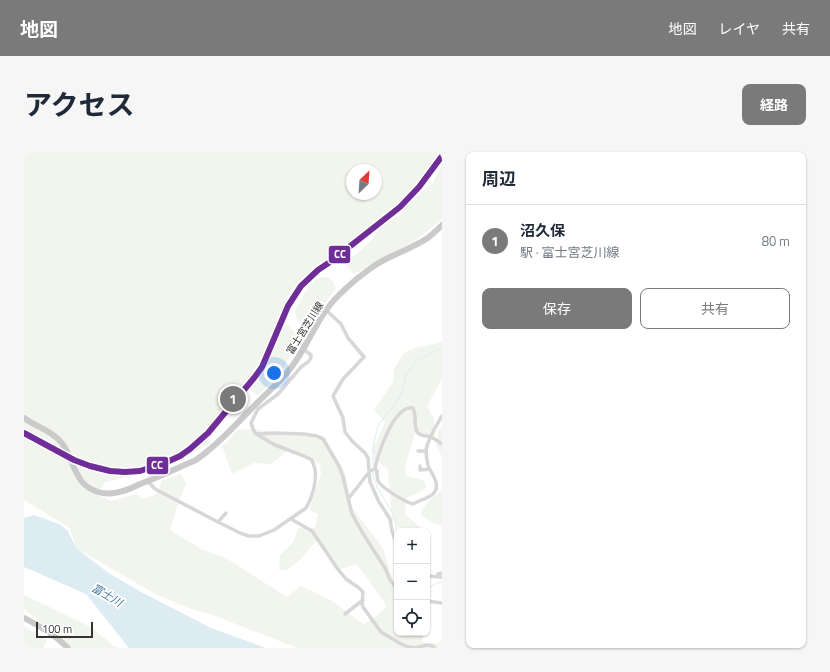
<!DOCTYPE html>
<html lang="ja">
<meta charset="utf-8">
<style>
body{margin:0;font-family:"Titillium Web","Noto Sans JP",sans-serif;background:#f6f6f7;color:#1f2937}
.controls{position:absolute;right:12px;bottom:12px;display:grid;overflow:hidden;border-radius:8px;box-shadow:0 1px 3px #0004}
.controls button{width:36px;height:36px;display:grid;place-items:center;padding:0;border:0;border-bottom:1px solid #e0e1e3;background:#fff;color:#1f2937;font:20px sans-serif}
.compass{position:absolute;left:322px;top:12px;width:36px;height:36px;border-radius:50%;background:#fff;box-shadow:0 1px 3px #0004;rotate:25deg}
.scale{position:absolute;left:12px;bottom:10px;width:57px;box-sizing:border-box;padding-left:4px;border:2px solid #333;border-top:0;font-size:11px;line-height:14px;white-space:nowrap;color:#333;-webkit-text-stroke:3px #fff;paint-order:stroke}
.you{position:absolute;left:250px;top:221px;width:14px;height:14px;margin:-10px;border:3px solid #fff;border-radius:50%;background:#1a73e8;box-shadow:0 0 0 6px #1a73e833}
.badge{display:grid;place-items:center;width:26px;height:26px;border-radius:50%;background:#7a7a7a;color:#fff;font-size:13px;font-weight:700}
.pin{position:absolute;translate:-50% -50%;border:2px solid #fff;box-shadow:0 1px 4px #0006}
.list{margin:0;padding:0;list-style:none}
h2{display:flex;justify-content:space-between;align-items:center;height:52px;margin:0;padding:0 16px;font-size:17px}
h2 small{font-size:13px;font-weight:400;color:#747a83}
.list li{display:grid;grid-template-columns:26px 1fr auto;gap:12px;align-items:center;box-sizing:border-box;height:72px;padding:0 16px;border-top:1px solid #e0e1e3}
.list b{display:block;font-size:15px;white-space:nowrap}
.list p{margin:0;font-size:13px;white-space:nowrap;color:#747a83}
.list em{font-size:13px;font-style:normal;color:#747a83}
.actions{display:flex;gap:8px;padding:12px 16px}
.actions a{flex:1;padding:9px 0;border:1px solid #7a7a7a;border-radius:8px;text-align:center;font-size:14px;color:#7a7a7a}
.actions .main{background:#7a7a7a;color:#fff}
.icon{flex:none;width:22px;height:22px;fill:none;stroke:currentColor;stroke-width:2;stroke-linecap:round;stroke-linejoin:round}
.map{position:relative;flex:none;width:418px;height:496px;overflow:hidden;border-radius:8px}
header{display:flex;align-items:center;gap:24px;box-sizing:border-box;height:56px;padding:0 20px;background:#7a7a7a;color:#fff}
header strong{font-size:19px}
nav{display:flex;gap:22px;margin-inline-start:auto;font-size:14px}
.intro{display:flex;align-items:center;justify-content:space-between;box-sizing:border-box;height:96px;padding:0 24px}
h1{margin:0;font-size:28px}
.button{padding:10px 18px;border-radius:8px;background:#7a7a7a;color:#fff;font-size:14px;font-weight:700}
main{display:flex;gap:24px;padding:0 24px}
aside{flex:1;background:#fff;border-radius:8px;box-shadow:0 1px 3px #0004}
.map>svg:first-child{display:block}
.green{fill:#f1f5ed;fill-rule:evenodd}
.water{fill:#ddebf3}
.lines{fill:none;stroke-linecap:round;stroke-linejoin:round}
.stream{stroke:#ddebf3;stroke-width:1}
.minor{stroke:#d7d7d7;stroke-width:3.5}
.primary{stroke:#cacaca;stroke-width:6}
.rail-1-casing{stroke:#fff;stroke-width:9}
.rail-1{stroke:#6f2d98;stroke-width:6}
.labels{text-anchor:middle;dominant-baseline:central;stroke-width:4;stroke-linejoin:round;paint-order:stroke}
.street-label{font-size:10px;fill:#333;stroke:#fff}
.water-label{font-size:11px;font-style:italic;fill:#3f7597;stroke:#fff}
.line-badge{stroke:#fff;stroke-width:1.5}
.badge-label{font-size:11px;text-anchor:middle;font-weight:bold;fill:#fff}
</style>
<header>
<strong>地図</strong>
<nav><a>地図</a><a>レイヤ</a><a>共有</a></nav>
</header>
<div class="intro"><h1>アクセス</h1><a class="button">経路</a></div>
<main>
<div class="map">
<svg width="418" height="496" viewBox="0 0 418 496">
<rect width="100%" height="100%" fill="#fff"/>
<path class="green" d="M 0,0 L 417,0 L 392,39 L 381,44 L 347,74 L 311,101 L 285,122 L 272,137 L 256,166 L 272,181 L 275,190 L 272,196 L 254,223 L 233,244 L 222,232 L 180,280 L 187,291 L 164,303 L 123,321 L 81,330 L 74,343 L 87,349 L 112,342 L 119,347 C 131,343 136,343 137,329 L 157,322 L 162,332 L 155,349 L 146,378 L 179,398 L 202,406 L 263,445 L 277,434 L 308,449 L 339,472 L 348,468 L 363,454 L 333,412 L 314,418 L 294,387 L 276,408 L 263,418 L 255,418 L 256,403 L 270,389 L 274,376 L 291,376 L 294,362 L 285,358 L 297,322 L 296,312 L 276,300 L 262,300 L 247,312 L 230,311 L 208,322 L 198,294 L 203,290 L 213,278 L 225,277 L 300,284 L 322,323 L 324,344 L 326,353 L 359,396 L 371,435 L 373,435 L 373,481 L 398,481 L 399,491 L 412,492 L 418,489 L 418,496 L 322,496 L 323,493 L 321,496 L 273,496 L 189,463 L 167,457 L 135,444 L 52,396 L 46,376 L 0,348 ZM 328,18 L 352,18 L 352,42 L 328,42 Z
M 418,14 L 418,67 L 391,89 L 330,122 L 321,112 L 348,88 L 356,76 L 375,63 L 395,42 L 408,32 Z
M 298,125 C 307,125 308,127 312,136 L 287,171 L 273,168 L 271,158 L 285,134 L 290,128 Z
M 418,190 L 418,227 L 403,254 L 410,267 L 411,285 L 391,281 L 381,315 L 382,324 L 400,328 L 402,336 L 394,341 L 382,346 L 381,362 L 397,376 L 394,379 L 377,379 L 368,368 L 364,317 L 350,307 L 349,297 L 361,270 L 350,258 L 369,230 L 370,217 L 380,201 L 391,196 Z
M 415,276 L 418,277 L 418,305 L 412,293 Z
M 418,338 L 418,373 C 408,373 406,367 397,364 C 397,352 411,345 418,338 Z
M 0,443 L 67,475 L 90,494 L 95,496 L 49,496 L 0,457 Z
M 0,474 L 23,488 L 19,496 L 0,496 Z"/>
<path class="water" d="M 10,363 L 35,372 L 44,379 L 52,396 L 86,422 L 117,440 L 187,476 L 242,496 L 105,496 L 62,442 L 0,415 L 0,366 Z"/>
<g class="lines">
<path class="stream" d="M 373,380 L 372,379 L 372,367 L 353,335 L 349,323 L 349,294 L 354,274 L 358,268 L 370,254 L 378,240 L 382,223 L 392,209 L 418,196
M 403,437 L 413,431 L 418,430"/>
<path class="minor" d="M 302,158 L 317,172 L 324,186 L 340,205 L 319,227 L 309,244 L 319,266 L 321,280 L 328,289 L 341,301 L 344,306 L 346,330 L 355,350 L 366,367 L 368,379 L 373,393
M 418,264 C 412,274 404,286 402,298 C 402,302 403,309 404,313 C 407,322 418,333 409,342 C 405,346 394,349 389,352 C 381,350 358,336 354,329 C 353,326 353,323 353,319 L 351,317 C 353,303 370,253 389,256 C 393,263 389,276 394,281 C 397,284 403,284 407,285 C 411,287 414,289 418,292
M 233,282 L 251,281 L 280,282 L 293,284 L 299,287 L 315,314 L 319,325 L 328,362 L 338,380 L 361,416 L 366,428 L 373,437
M 394,299 L 402,299
M 396,314 L 396,318 L 406,317
M 124,329 L 131,337 L 194,370 L 216,381 L 225,384 L 235,384 L 250,378 L 282,356 C 288,346 293,330 291,318 C 291,315 289,312 288,308 L 280,304 L 251,293 L 232,282 L 229,277 L 227,271 L 234,257 L 254,242 L 277,215 L 284,210 L 287,206 L 287,203 L 279,197
M 324,347 L 346,319 L 351,317
M 267,367 L 288,379 L 313,416 L 322,427 L 335,436 L 339,440 L 338,451 L 339,455 L 357,480 L 377,492 L 384,495 L 391,496 L 403,493 L 409,494 L 411,496
M 194,370 L 202,361
M 403,424 L 418,425
M 415,425 L 414,422 L 418,421
M 403,449 L 418,451
M 321,462 L 339,448"/>
<path class="primary" d="M 0,266 C 11,274 26,278 36,289 C 47,300 48,319 59,331 C 67,339 79,343 90,341 C 99,340 108,336 116,332 C 135,325 153,316 172,308 C 196,291 215,269 236,248 C 247,237 260,226 269,213 C 285,191 294,164 314,144 C 326,132 339,121 353,112 C 369,102 387,97 402,87 C 408,83 413,78 418,73
M 0,466 C 16,474 32,484 44,496"/>
<defs>
<path id="rail-1" d="M 0,281 L 50,308 L 66,314 L 86,319 L 101,320 L 116,319 L 143,310 L 156,304 L 166,297 L 184,281 L 230,226 L 238,215 L 264,154 L 277,134 L 294,118 L 306,110 L 376,55 L 395,35 L 418,4"/>
</defs>
<use href="#rail-1" class="rail-1-casing"/>
<use href="#rail-1" class="rail-1"/>
</g>
<g class="labels">
<g class="street-label">
<text transform="translate(281 176) rotate(-58)">富士宮芝川線</text>
</g>
<g class="water-label">
<text transform="translate(83 443) rotate(31)">富士川</text>
</g>
</g>
<g class="line-badge">
<rect x="304" y="93" width="23" height="19" rx="4" fill="#6f2d98"/>
<rect x="122" y="304" width="23" height="19" rx="4" fill="#6f2d98"/>
</g>
<g class="badge-label">
<text x="316" y="106">CC</text>
<text x="133" y="317">CC</text>
</g>
</svg>
<div class="controls">
<button>+</button>
<button>−</button>
<button><svg class="icon" aria-label="locate" viewBox="0 0 24 24"><circle cx="12" cy="12" r="6"/><path d="M12 2v4M12 18v4M2 12h4M18 12h4"/></svg></button>
</div>
<svg class="compass" viewBox="-18 -18 36 36"><path d="M0-13l5 13h-10z" fill="#e53935"/><path d="M0 13l5-13h-10z" fill="#747a83"/></svg>
<div class="scale">100 m</div>
<div class="you"></div>
<div class="pin badge" style="left:209px;top:247px">1</div>
</div>
<aside>
<h2>周辺<small></small></h2>
<ul class="list">
<li><span class="badge">1</span><div><b>沼久保</b><p>駅 · 富士宮芝川線</p></div><em>80 m</em></li>
</ul>
<div class="actions"><a class="main">保存</a><a>共有</a></div>
</aside>
</main>
